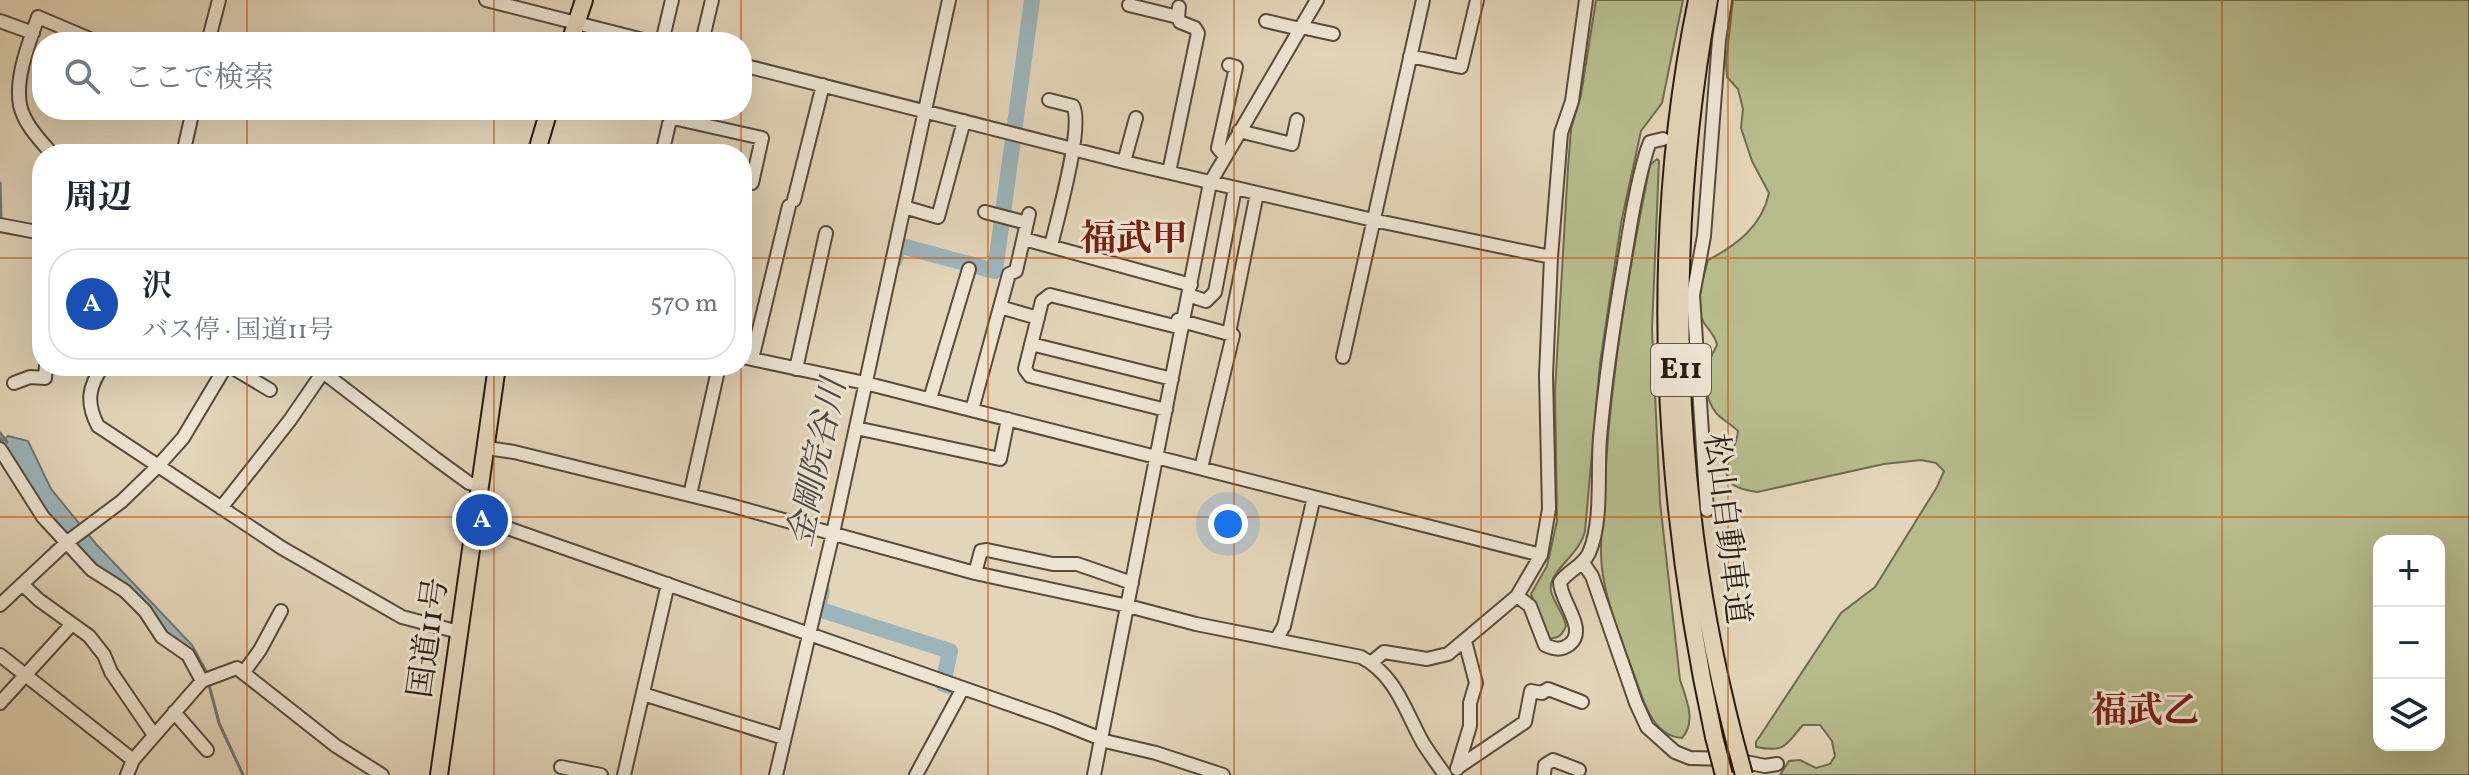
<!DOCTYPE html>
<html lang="ja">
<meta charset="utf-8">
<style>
body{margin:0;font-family:Vollkorn,"Noto Serif JP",serif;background:#f2f2f3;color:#1f2937}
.controls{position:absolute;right:24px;bottom:24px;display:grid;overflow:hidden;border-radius:16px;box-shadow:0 8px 32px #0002}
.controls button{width:72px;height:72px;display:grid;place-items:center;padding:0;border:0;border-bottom:2px solid #e0e1e3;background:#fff;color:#1f2937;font:40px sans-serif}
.you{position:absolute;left:1228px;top:524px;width:28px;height:28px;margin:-20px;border:6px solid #fff;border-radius:50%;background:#1a73e8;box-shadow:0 0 0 12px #1a73e833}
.badge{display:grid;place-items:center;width:52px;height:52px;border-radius:50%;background:#ea580c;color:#fff;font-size:26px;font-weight:700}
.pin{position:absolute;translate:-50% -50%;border:4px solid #fff;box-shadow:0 2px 8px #0006}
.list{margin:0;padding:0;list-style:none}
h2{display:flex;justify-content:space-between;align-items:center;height:104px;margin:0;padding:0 32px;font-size:34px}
h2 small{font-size:26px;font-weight:400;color:#747a83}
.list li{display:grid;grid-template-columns:52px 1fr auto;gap:24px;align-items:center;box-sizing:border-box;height:112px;margin:0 16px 16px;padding:0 16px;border:2px solid #e0e1e3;border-radius:32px}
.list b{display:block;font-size:30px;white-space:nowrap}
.list p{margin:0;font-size:26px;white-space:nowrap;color:#747a83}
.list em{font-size:26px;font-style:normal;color:#747a83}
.icon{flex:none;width:44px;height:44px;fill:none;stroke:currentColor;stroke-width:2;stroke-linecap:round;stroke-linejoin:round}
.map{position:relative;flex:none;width:2469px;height:775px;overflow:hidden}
.search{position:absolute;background:#fff;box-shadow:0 8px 32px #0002;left:32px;top:32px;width:720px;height:88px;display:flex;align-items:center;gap:20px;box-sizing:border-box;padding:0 28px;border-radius:32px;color:#747a83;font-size:30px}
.panel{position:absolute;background:#fff;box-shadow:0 8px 32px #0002;left:32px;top:144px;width:720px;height:232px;border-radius:32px}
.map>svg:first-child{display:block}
.green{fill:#b7bc8d;stroke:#706c50;stroke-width:2;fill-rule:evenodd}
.water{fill:#9bb5bb;stroke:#6d7777;stroke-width:2}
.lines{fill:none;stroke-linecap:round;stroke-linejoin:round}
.stream{stroke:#6d7777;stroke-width:3}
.river{stroke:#9bb5bb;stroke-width:16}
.minor-casing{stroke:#584a3c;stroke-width:16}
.highway-casing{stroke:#291b12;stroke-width:20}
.minor{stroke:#ede4d2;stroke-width:12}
.highway{stroke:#e3d5b9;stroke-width:16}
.highway-bridge-casing{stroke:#291b12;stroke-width:20;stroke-linecap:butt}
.highway-bridge{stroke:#e3d5b9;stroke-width:16}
.grid{fill:none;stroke:#cb500d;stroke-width:2;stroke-opacity:0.55}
.labels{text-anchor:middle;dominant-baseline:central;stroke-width:6;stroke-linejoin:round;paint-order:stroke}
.shield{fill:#ede4d2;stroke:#64574c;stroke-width:2}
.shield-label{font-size:30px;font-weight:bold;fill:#291b12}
.street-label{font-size:32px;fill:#291b12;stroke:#ede4d2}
.water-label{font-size:34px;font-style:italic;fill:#4b4945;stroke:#ede4d2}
.quarter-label{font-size:36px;font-weight:bold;fill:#7a1f14;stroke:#ede4d2}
</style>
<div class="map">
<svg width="2469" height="775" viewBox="0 0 2469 775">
<rect width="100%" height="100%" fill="#e3d5b9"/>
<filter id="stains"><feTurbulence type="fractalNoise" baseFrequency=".0025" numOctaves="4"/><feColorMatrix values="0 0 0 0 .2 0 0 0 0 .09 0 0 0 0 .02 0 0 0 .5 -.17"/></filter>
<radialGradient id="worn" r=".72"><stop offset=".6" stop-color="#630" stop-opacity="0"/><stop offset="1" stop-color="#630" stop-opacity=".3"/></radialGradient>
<path class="green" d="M 1596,0 L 1683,0 L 1662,103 L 1641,131 L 1621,223 L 1600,363 L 1585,531 C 1580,555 1547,572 1551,591 C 1554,604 1564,613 1566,626 C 1562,635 1559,639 1549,638 L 1531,594 L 1547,566 L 1557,521 L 1555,391 L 1568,167 L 1571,129 L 1581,95 Z
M 1733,0 L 2469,0 L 2469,775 L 1780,775 L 1789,761 L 1800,760 L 1816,768 L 1830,764 L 1835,756 L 1832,741 L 1820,725 L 1803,725 C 1785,745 1786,753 1756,747 L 1756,742 L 1841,613 L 1875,587 L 1937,487 L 1944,471 L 1936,463 L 1921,460 L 1884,464 L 1757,492 C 1704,485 1736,459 1738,431 C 1732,425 1723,420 1717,414 C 1701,396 1705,365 1717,345 C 1715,335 1710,332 1704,323 C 1694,307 1703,278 1708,260 C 1737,245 1762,226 1769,193 L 1752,161 L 1741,128 L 1743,109 L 1738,89 L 1727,77 L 1726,62 ZM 2439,541 L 2439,745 L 2379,745 L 2379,541 Z
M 1657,159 L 1659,161 L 1652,329 L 1660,502 L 1680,680 C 1686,698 1697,722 1682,738 C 1653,736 1644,703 1636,680 C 1624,646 1609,611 1603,576 C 1598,546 1604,514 1605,484 C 1610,377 1629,270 1650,165 Z"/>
<path class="water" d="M 8,436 L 28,441 L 51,489 L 96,544 L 192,645 L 208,674 L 204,674 L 177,643 L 46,515 L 0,443 L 0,438 L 3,441 Z"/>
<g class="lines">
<path class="stream" d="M 0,183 L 1,219
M 0,433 L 7,442
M 208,681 L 219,723 L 243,775"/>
<path class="river" d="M 895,260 L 898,245 L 995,271 L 1032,0
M 822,591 L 818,609 L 950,651 L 943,684 L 955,688"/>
<defs>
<path id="minor" d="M 486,0 L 651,42
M 1129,5 L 1178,17
M 0,21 L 33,33
M 1266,21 L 1300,29
M 1301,27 L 1333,34
M 208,42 L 219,0
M 662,42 L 672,0
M 702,42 L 712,0
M 1410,56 L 1461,67 L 1477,0
M 742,65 L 1124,162 L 1373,220 L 1551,257
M 1049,100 L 1073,106 C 1084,126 1057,220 1051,246
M 673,118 L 762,138 L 752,183 L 742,180
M 1239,131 L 1292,144 L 1297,120
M 52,154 C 40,140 24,124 20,105 C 15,77 29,43 38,17 L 97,42
M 183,154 L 193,110
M 662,154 L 669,124 L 679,110
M 1225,156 L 1218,148 L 1236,67 L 1229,65
M 1124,162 L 1136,118
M 1169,172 L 1198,33 L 1195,28 L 1180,22 L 1178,17 L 1179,7
M 794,200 L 823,85
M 904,207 L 938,217 L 964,121
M 985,212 L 1027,223
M 0,225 L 42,233
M 1024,239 L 1191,285
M 1188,295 L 1206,301 L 1215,292 L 1235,188
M 1000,307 L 1038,318
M 1178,320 L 1233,335 L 1201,468
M 1229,333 L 1257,193
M 1031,344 L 1172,379
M 742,357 L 865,383 L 1541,555
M 1343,357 L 1423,0
M 752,359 L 789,206
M 103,366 C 88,387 86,403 98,426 L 282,548 L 402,617 L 459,632
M 230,366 L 270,390
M 315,366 L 436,459 L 469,483 L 481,486
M 796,369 L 826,233
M 14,383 L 30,377 L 45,378 L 46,366
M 930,399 L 969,269
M 972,410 L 1009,274 L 1016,271 L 1029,214
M 1166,410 L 1030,376 L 1025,369 L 1042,301 L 1050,295 L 1182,328
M 856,428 L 1000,459 L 1008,419
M 487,448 L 514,452 L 726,504 L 975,573 L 1128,606 L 1196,624 L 1361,657 C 1396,675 1405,711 1423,743 C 1430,754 1438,765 1445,775
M 0,449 L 43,517 L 92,570 L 125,591 L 145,611 L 162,637 L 188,655 L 202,681
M 690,495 L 719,366
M 221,508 L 290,420 L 323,372
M 1707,510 L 1693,295 L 1704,236 L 1719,40 L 1725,0
M 476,517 L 1054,720 L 1109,742 L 1156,753 L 1223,775
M 1583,563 L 1592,576 L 1636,703 L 1647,727 L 1675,752 L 1690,758 L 1731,759 L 1765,766 L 1777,764
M 975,573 L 981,551 L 987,550 L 1053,564 L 1077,564 L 1132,583
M 22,584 L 39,600 L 89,636 L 104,655 L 111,672 L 154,735
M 1517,596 L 1530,606 L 1545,645 C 1554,649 1561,651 1570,644 C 1588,629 1560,601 1560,582 C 1569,570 1583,566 1589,553 C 1603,521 1597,472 1600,438 C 1605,380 1614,321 1624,263 C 1630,226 1636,187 1647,150 L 1650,142 L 1663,139
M 0,605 L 66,543 L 122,501 L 158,466 L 183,438 L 226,366
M 1276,640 L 1284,626 L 1314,497
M 0,655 L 133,760
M 1372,662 L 1384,652 L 1427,659 L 1448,654 L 1517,596 L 1541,555 L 1549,509 L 1546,375 L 1551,257 L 1561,133 L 1572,101 L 1586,0
M 244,672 L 260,650 L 281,611
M 643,694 L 784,738
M 0,703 L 71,625
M 174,712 L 207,750
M 561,767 L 601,775
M 1457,768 L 1525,722 L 1531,691 L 1542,693 L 1548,689 L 1582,702
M 1457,769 L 1470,726 L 1470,703 L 1476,683 L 1465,641
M 127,775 L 133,760 L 202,681 L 237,668 L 336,746 L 382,775
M 624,775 L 668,584
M 776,775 L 833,533 L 949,0
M 916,775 L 963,688
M 1094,775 L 1210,183 L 1317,0
M 1544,775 L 1545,765 L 1553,760 L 1579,770"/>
<path id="highway" d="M 1697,0 C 1647,242 1662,497 1714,737
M 1709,0 C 1664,245 1672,497 1734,738
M 570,42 L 584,0
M 536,154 L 549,110
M 439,775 L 497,366"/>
</defs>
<use href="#minor" class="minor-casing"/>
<use href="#highway" class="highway-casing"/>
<use href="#minor" class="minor"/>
<use href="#highway" class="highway"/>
<defs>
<path id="highway-bridge" d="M 1714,737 L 1724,775
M 1734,738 L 1744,775"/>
</defs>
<use href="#highway-bridge" class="highway-bridge-casing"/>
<use href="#highway-bridge" class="highway-bridge"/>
</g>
<path class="grid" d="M 247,0 L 247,42M 494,0 L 494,42M 741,0 L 741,42M 988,0 L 988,775M 1234,0 L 1234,775M 1481,0 L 1481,775M 1728,0 L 1728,775M 1975,0 L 1975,775M 2222,0 L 2222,775M 247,110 L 247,154M 494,110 L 494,154M 741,110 L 741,154M 0,258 L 42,258M 742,258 L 2469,258M 247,366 L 247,775M 494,366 L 494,775M 741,366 L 741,775M 0,517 L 2469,517"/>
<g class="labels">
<rect class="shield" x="1651" y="344" width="60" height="52" rx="6"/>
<g class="shield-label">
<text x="1681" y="370">E11</text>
</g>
<g class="street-label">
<text transform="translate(1725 529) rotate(83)">松山自動車道</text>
<text transform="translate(430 638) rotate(-82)">国道11号</text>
</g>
<g class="water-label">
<text transform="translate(819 463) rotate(-78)">金剛院谷川</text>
</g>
<g class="quarter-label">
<text x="1134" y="241">福武甲</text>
<text x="2145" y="713">福武乙</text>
</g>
</g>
<rect width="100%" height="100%" filter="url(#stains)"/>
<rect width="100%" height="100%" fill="url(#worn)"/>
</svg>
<div class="controls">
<button>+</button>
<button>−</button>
<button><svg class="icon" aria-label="layers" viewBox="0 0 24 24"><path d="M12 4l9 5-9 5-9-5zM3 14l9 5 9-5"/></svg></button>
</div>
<div class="you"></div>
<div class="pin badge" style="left:482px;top:520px;background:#1a4fb4">A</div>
<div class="search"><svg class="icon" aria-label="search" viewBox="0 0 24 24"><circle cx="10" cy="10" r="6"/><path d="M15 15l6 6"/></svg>ここで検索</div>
<section class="panel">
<h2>周辺<small></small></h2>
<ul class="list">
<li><span class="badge" style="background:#1a4fb4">A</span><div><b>沢</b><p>バス停 · 国道11号</p></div><em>570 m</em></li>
</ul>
</section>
</div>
